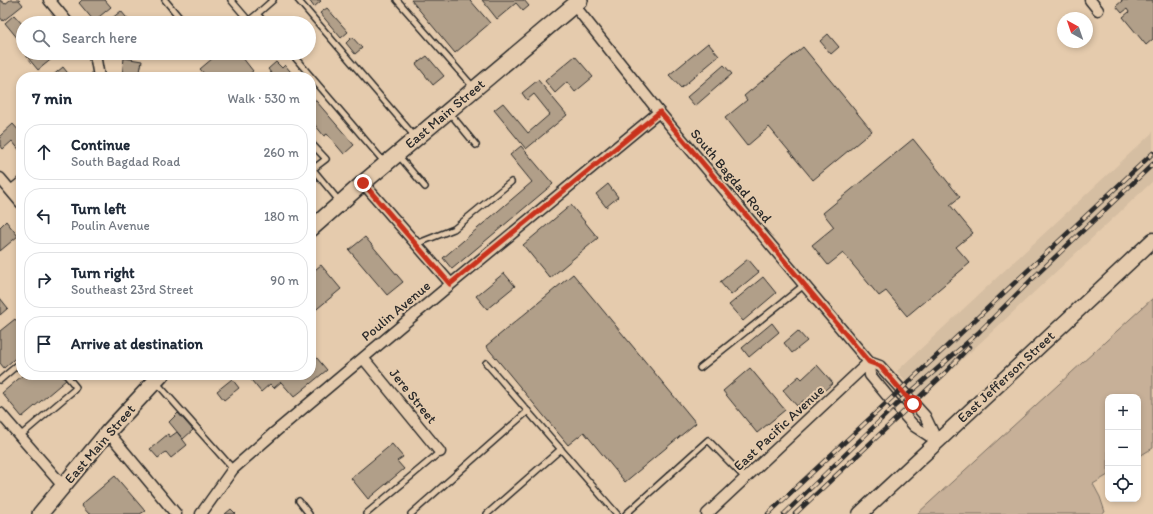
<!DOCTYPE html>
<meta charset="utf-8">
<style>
body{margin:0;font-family:Itim,sans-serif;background:#f2f2f3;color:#1f2937}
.controls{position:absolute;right:12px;bottom:12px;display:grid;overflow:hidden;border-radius:8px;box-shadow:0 2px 6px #0003}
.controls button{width:36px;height:36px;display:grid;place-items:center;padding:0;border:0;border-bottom:1px solid #e0e1e3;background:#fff;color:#1f2937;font:20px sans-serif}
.compass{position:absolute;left:1057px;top:12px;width:36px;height:36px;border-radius:50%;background:#fff;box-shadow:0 2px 6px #0003;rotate:320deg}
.stop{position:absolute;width:12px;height:12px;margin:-9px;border:3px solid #c8321e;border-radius:50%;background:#fff}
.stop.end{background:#c8321e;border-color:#fff;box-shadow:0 1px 4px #0008}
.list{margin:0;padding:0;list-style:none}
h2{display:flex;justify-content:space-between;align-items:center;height:52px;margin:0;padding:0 16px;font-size:17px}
h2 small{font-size:13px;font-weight:400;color:#747a83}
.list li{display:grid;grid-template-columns:26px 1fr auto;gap:12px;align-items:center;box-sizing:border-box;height:56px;margin:0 8px 8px;padding:0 8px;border:1px solid #e0e1e3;border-radius:16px}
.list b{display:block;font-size:15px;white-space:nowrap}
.list p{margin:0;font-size:13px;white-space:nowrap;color:#747a83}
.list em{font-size:13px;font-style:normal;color:#747a83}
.icon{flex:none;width:22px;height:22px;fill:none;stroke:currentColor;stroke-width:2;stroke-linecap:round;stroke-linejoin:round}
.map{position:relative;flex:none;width:1153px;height:514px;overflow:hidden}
.search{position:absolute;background:#fff;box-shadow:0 2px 6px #0003;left:16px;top:16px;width:300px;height:44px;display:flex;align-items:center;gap:10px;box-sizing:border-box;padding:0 14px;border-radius:22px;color:#747a83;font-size:15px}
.panel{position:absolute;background:#fff;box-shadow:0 2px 6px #0003;left:16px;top:72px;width:300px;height:308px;border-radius:16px}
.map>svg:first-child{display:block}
.built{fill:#d5bea2}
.green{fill:#c7b098;stroke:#796e62}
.building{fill:#b19f89;stroke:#2b2b2b}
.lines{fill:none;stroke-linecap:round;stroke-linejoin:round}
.lane-casing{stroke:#2b2b2b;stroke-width:8}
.street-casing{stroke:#2b2b2b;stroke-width:13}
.secondary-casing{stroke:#2b2b2b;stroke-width:17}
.primary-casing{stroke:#2b2b2b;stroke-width:18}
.lane{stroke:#e5cbad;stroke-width:5}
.street{stroke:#e5cbad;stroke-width:10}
.secondary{stroke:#e5cbad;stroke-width:14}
.primary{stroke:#e5cbad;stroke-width:15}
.rail-casing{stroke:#2b2b2b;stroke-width:4.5}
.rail{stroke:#e5cbad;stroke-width:3;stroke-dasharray:9;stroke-linecap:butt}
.route{stroke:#c8321e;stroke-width:5}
.labels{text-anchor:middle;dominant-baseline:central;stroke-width:4;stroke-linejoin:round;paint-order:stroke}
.street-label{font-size:14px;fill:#2b2b2b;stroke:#e5cbad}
</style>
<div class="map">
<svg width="1153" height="514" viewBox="0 0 1153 514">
<rect width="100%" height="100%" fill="#e5cbad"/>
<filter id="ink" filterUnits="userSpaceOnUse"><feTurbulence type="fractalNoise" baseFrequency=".025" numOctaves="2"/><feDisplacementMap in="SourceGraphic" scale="8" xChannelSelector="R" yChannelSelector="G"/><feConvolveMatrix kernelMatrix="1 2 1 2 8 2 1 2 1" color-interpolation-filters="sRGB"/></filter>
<g filter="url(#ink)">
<path class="built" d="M 1153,132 L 1153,181 L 920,399 L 897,371 Z"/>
<path class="green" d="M 1153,298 L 1153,448 L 1138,457 L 1138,397 L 1108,397 L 1108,475 L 1093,484 L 1100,497 L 1105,512 L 1102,514 L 917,514 Z"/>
<path class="building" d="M 0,0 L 5,4 L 10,0 L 19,0 L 23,5 L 3,21 L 0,17 Z
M 82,0 L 105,0 L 111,7 L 94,21 L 79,3 Z
M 309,0 L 320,0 L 321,1 L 314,7 Z
M 411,0 L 470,0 L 490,23 L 455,53 Z
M 482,0 L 524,0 L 529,6 L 523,11 L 516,3 L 497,19 Z
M 1121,0 L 1153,0 L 1153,39 L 1146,45 L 1123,17 L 1129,12 L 1127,9 L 1122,13 L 1116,6 L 1122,1 Z
M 327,8 L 348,32 L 341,38 L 320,13 Z
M 121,11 L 131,23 L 106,23 Z
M 14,15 L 23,25 L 23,45 L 5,23 Z
M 828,34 L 839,47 L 831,54 L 820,41 Z
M 352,37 L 362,48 L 355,54 L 346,43 Z
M 708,43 L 719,56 L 681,88 L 669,75 Z
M 803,47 L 872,131 L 813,180 L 769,127 L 747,146 L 725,118 L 747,100 L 744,96 Z
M 24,53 L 40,54 L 59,53 L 38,70 Z
M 219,53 L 239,53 L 253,71 L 246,77 L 207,77 L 200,69 Z
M 427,56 L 444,76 L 433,85 L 416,64 Z
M 575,56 L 593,77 L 575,92 L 567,82 L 555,93 L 545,81 Z
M 124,58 L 142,61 L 139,77 L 122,77 Z
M 276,62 L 282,68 L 285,65 L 295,77 L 274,77 L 268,69 Z
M 724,65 L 732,74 L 695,106 L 687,97 Z
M 63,67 L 71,77 L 51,77 Z
M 538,80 L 567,115 L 526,149 L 494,110 L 503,103 L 528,133 L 550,114 L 534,94 L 527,100 L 522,93 Z
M 311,95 L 354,145 L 344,154 L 327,134 L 324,136 L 311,120 Z
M 13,124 L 21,133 L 21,152 L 12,141 L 3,149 L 0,145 L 0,136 Z
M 913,139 L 960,197 L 950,205 L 973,233 L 956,247 L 970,263 L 907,316 L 886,291 L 879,296 L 843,253 L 828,265 L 812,245 L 834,227 L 823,213 Z
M 521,146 L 553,184 L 452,269 L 443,258 L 532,182 L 510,155 Z
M 608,184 L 618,197 L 606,207 L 596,194 Z
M 571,205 L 598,238 L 550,278 L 523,245 Z
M 6,221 L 18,236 L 0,251 L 0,227 Z
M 365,237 L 403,282 L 387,295 L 349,250 Z
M 748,259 L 759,272 L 731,295 L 720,282 Z
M 321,265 L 341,289 L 312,313 L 311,273 Z
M 504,273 L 515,286 L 487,309 L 476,296 Z
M 573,274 L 696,423 L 625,482 L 584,432 L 568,445 L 486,346 Z
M 763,277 L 776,293 L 743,321 L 729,305 Z
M 0,298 L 8,308 L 0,315 Z
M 15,319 L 21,326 L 21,353 L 4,368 L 0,363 L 0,331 Z
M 772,323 L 779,332 L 749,357 L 742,348 Z
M 798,331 L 807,341 L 792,353 L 784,343 Z
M 311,351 L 327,370 L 294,397 L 281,382 L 274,388 L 270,384 L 261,392 L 247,375 L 311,375 Z
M 817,365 L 833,383 L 808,405 L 804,400 L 797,406 L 783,390 L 799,376 L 802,379 Z
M 750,368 L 785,410 L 757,433 L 723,391 Z
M 23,375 L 62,375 L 66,380 L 22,417 L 2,393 Z
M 232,379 L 239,388 L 224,400 L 217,391 Z
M 178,413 L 193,430 L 183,439 L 169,422 Z
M 177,432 L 187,445 L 171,458 L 166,452 L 158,458 L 150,449 L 168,434 L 170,437 Z
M 392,444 L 403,457 L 397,461 L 404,469 L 368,499 L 351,478 Z
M 115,476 L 145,511 L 140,514 L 89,514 L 81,505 Z
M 231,509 L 236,514 L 225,514 Z"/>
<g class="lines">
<defs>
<path id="lane" d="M 165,0 L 184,23
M 231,0 L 249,21
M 298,0 L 416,138
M 397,0 L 474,88
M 257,14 L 273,0
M 246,23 L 257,14 L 265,23
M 291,53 L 385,163
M 449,112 L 476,145
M 311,143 L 326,159 L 313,169
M 398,155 L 425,187
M 311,167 L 340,202
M 416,244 L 454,229 L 511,182
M 486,363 L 617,514
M 700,368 L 804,285
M 0,380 L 21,362
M 156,382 L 233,469
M 20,436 L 74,390 L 76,387 L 66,375
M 299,501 L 309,514
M 366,514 L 440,452
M 411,514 L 528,411
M 487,514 L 561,449
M 626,514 L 708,440 L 745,478"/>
<path id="street" d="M 49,0 L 68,23
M 1090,0 L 1098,10
M 574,5 L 659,112 L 869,362 L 880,366 L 925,416 L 937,441
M 91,53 L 96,60 L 99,77
M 0,178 L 21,203
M 363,183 L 451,284
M 11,191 L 21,183
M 363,358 L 440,452
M 869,362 L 870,375 L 890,399 L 914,426 L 937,441
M 0,413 L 63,486
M 108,432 L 176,514
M 201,514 L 233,469 L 275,432 L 451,284 L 659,112
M 707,514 L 869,362"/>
<path id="secondary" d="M 860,514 L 1153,240"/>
<path id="primary" d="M 311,229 L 363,183 L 580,0
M 40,514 L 108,432 L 161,375"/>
</defs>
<use href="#lane" class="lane-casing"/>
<use href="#street" class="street-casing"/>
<use href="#secondary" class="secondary-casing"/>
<use href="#primary" class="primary-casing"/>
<use href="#lane" class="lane"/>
<use href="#street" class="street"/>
<use href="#secondary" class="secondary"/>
<use href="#primary" class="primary"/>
<defs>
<path id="rail" d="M 768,514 L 1153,153
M 784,514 L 896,405 L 978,333 L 1031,280 L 1153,164
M 795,514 L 946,372 L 969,347"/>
</defs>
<use href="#rail" class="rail-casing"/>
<use href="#rail" class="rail"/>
</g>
</g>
<g class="lines" filter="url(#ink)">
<path class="route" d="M 363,183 L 450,284 L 660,112 L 869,362 L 880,366 L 913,404"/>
</g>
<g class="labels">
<g class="street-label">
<text transform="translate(445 114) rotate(-40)">East Main Street</text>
<text transform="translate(731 176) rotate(50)">South Bagdad Road</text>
<text transform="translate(396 311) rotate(-40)">Poulin Avenue</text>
<text transform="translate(1006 377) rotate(-43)">East Jefferson Street</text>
<text transform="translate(413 396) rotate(51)">Jere Street</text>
<text transform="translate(779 428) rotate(-43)">East Pacific Avenue</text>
<text transform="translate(100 444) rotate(-49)">East Main Street</text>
</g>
</g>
</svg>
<div class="controls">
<button>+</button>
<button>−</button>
<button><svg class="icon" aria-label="locate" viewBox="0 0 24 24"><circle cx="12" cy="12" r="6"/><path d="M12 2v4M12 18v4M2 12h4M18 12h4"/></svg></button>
</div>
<svg class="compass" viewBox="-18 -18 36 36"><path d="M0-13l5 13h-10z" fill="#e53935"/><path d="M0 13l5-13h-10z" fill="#747a83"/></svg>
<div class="stop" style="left:913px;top:404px"></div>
<div class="stop end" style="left:363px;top:183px"></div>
<div class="search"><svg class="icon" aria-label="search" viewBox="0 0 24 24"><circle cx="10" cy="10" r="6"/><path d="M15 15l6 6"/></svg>Search here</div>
<section class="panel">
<h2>7 min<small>Walk · 530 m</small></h2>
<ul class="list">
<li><svg class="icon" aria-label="ahead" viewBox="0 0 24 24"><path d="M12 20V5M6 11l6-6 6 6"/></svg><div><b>Continue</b><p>South Bagdad Road</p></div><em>260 m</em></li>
<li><svg class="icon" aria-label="left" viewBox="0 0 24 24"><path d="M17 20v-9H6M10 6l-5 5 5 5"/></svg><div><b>Turn left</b><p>Poulin Avenue</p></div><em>180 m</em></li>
<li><svg class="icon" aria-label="right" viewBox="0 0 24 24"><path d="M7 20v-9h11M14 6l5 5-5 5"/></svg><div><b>Turn right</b><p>Southeast 23rd Street</p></div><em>90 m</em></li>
<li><svg class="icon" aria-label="arrive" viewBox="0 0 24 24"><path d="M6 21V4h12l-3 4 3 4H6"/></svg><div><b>Arrive at destination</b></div></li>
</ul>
</section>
</div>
